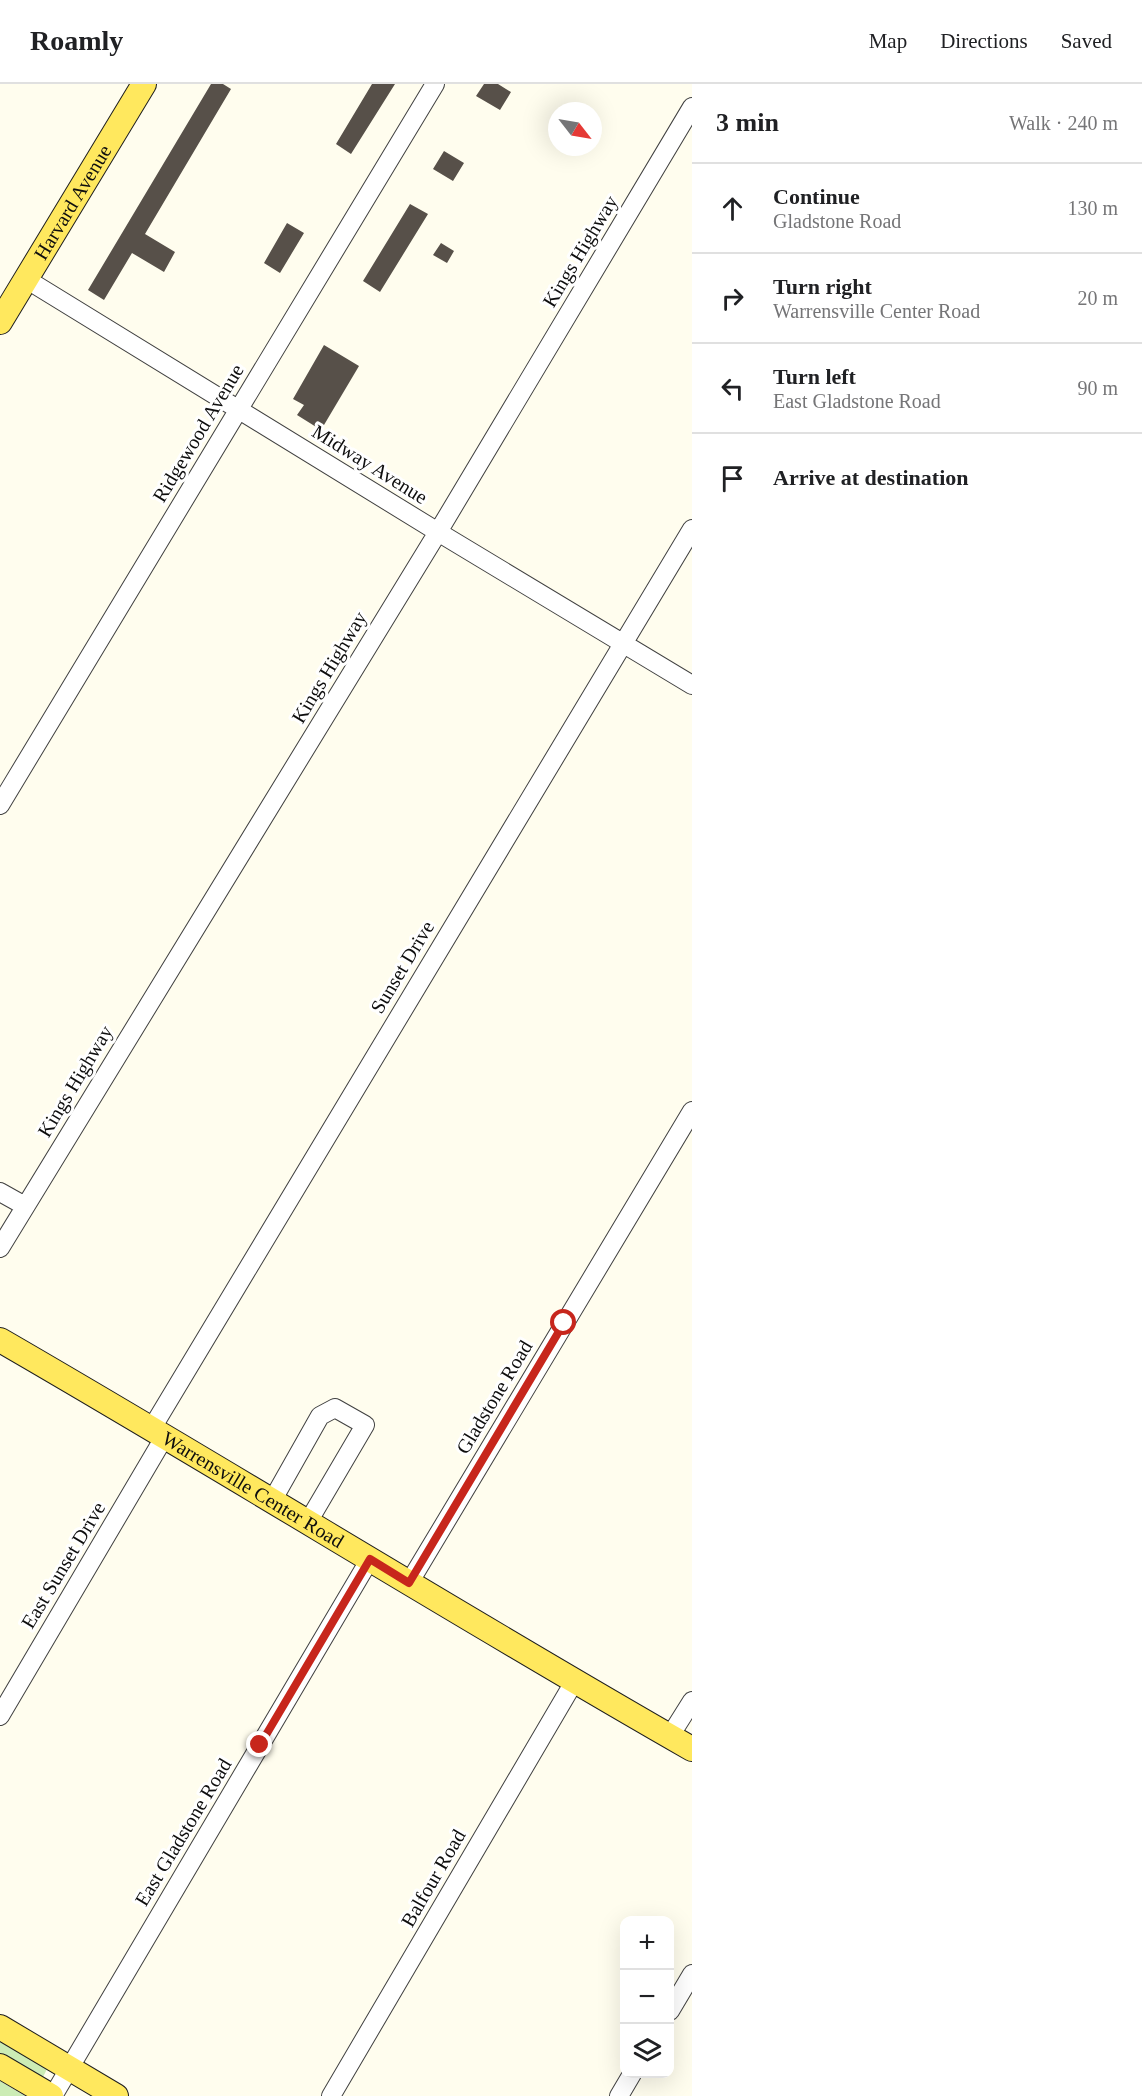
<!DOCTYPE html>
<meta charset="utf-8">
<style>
body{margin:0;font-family:"Times New Roman",serif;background:#f6f6f6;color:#202124}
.controls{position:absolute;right:18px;bottom:18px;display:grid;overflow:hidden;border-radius:12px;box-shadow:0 6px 24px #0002}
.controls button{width:54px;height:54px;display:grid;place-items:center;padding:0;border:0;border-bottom:2px solid #e0e0e0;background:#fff;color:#202124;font:30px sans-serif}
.compass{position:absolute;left:548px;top:18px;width:54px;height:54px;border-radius:50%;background:#fff;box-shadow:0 6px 24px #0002;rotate:121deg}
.stop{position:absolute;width:18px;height:18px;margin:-14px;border:4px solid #c7261c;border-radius:50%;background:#fff}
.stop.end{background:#c7261c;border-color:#fff;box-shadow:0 2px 6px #0008}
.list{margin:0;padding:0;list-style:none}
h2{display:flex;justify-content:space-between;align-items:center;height:78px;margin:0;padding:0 24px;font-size:26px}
h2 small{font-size:20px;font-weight:400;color:#757577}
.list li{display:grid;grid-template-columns:39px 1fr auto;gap:18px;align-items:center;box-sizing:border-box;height:90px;padding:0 24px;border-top:2px solid #e0e0e0}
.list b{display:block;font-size:22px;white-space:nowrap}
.list p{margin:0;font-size:20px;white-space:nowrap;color:#757577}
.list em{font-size:20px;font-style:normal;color:#757577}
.icon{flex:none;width:33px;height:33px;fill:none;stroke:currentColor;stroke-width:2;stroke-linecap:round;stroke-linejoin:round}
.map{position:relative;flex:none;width:692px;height:2012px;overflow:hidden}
header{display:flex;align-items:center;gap:36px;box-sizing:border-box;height:84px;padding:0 30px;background:#fff;border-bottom:2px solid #e0e0e0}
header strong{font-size:28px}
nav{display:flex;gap:33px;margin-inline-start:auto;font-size:21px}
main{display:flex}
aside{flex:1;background:#fff}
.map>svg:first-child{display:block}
.green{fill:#ccecb5}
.building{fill:#575049}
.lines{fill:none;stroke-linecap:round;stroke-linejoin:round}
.minor-casing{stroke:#414141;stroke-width:20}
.major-casing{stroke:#1f1f1f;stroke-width:26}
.minor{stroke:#fff;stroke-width:18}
.major{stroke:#ffe85e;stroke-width:24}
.route{stroke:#c7261c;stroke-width:8}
.labels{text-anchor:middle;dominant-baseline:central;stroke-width:6;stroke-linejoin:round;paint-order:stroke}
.street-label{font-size:20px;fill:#0e0e0e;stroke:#fff}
</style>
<header>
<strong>Roamly</strong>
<nav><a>Map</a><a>Directions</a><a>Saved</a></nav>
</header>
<main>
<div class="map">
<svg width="692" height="2012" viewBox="0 0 692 2012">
<rect width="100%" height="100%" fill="#fffdee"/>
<path class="green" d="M 0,1954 L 47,1985 L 43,1993 L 35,1991 L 0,1970 Z
M 0,1997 L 25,2012 L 0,2012 Z"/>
<path class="building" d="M 211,0 L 223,0 L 231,5 L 145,150 L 175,168 L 164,188 L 132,169 L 104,216 L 88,206 Z
M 372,0 L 395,0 L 351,70 L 336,60 Z
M 484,0 L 498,0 L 511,8 L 500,26 L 476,12 Z
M 444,67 L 464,79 L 453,97 L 433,85 Z
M 410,120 L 428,130 L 380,208 L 363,197 Z
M 287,139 L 304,149 L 280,189 L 264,179 Z
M 441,159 L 454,167 L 447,179 L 433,171 Z
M 324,261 L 359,282 L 321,346 L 297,331 L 304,321 L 293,315 Z"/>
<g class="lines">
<defs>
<path id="minor" d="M 26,195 L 438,448 L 692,601
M 0,721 L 435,0
M 0,1108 L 25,1122
M 0,1164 L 438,448 L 692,23
M 152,1344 L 692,445
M 272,1417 L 320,1332 L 335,1324 L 365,1341 L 308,1438
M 409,1499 L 692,1027
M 0,1632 L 165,1352
M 670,1652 L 692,1617
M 670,1927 L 692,1890
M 53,2012 L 370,1475
M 331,2012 L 574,1598
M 619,2012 L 632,1990"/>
<g id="major">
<path id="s1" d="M 0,238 L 144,0"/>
<path id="s2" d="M 0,1256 C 232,1390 459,1532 692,1665"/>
<path d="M 0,1943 L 116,2012"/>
<path d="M 0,1982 L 51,2012"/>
</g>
</defs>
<use href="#minor" class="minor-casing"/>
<use href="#major" class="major-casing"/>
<use href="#minor" class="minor"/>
<use href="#major" class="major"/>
</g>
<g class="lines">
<path class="route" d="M 260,1661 L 370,1475 L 409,1499 L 564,1239"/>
</g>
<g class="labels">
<g class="street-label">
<text stroke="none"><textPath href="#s1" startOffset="140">Harvard Avenue</textPath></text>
<text transform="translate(580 167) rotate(-59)">Kings Highway</text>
<text transform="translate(198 349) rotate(-59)">Ridgewood Avenue</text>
<text transform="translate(370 380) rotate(32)">Midway Avenue</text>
<text transform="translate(329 583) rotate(-59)">Kings Highway</text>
<text transform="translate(402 883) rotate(-59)">Sunset Drive</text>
<text transform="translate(75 997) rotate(-59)">Kings Highway</text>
<text transform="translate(494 1313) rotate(-59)">Gladstone Road</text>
<text stroke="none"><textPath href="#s2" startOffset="294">Warrensville Center Road</textPath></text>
<text transform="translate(63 1481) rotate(-59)">East Sunset Drive</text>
<text transform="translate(183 1748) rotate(-59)">East Gladstone Road</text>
<text transform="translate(433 1794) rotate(-60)">Balfour Road</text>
</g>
</g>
</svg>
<div class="controls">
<button>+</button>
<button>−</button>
<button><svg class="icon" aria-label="layers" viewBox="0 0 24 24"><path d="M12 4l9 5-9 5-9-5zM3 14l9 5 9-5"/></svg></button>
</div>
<svg class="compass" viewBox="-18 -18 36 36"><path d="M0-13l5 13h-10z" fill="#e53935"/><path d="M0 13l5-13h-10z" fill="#757577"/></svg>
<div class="stop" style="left:564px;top:1239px"></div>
<div class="stop end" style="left:260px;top:1661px"></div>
</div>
<aside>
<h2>3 min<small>Walk · 240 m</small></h2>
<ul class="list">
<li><svg class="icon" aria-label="ahead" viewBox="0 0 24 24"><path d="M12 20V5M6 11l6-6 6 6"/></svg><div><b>Continue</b><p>Gladstone Road</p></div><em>130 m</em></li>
<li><svg class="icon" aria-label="right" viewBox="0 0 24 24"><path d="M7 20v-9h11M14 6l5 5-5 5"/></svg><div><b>Turn right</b><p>Warrensville Center Road</p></div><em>20 m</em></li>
<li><svg class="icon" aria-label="left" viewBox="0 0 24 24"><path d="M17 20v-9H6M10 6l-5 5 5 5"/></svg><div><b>Turn left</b><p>East Gladstone Road</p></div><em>90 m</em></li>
<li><svg class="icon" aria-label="arrive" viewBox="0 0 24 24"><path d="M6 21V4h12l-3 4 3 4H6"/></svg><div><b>Arrive at destination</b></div></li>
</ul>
</aside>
</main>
